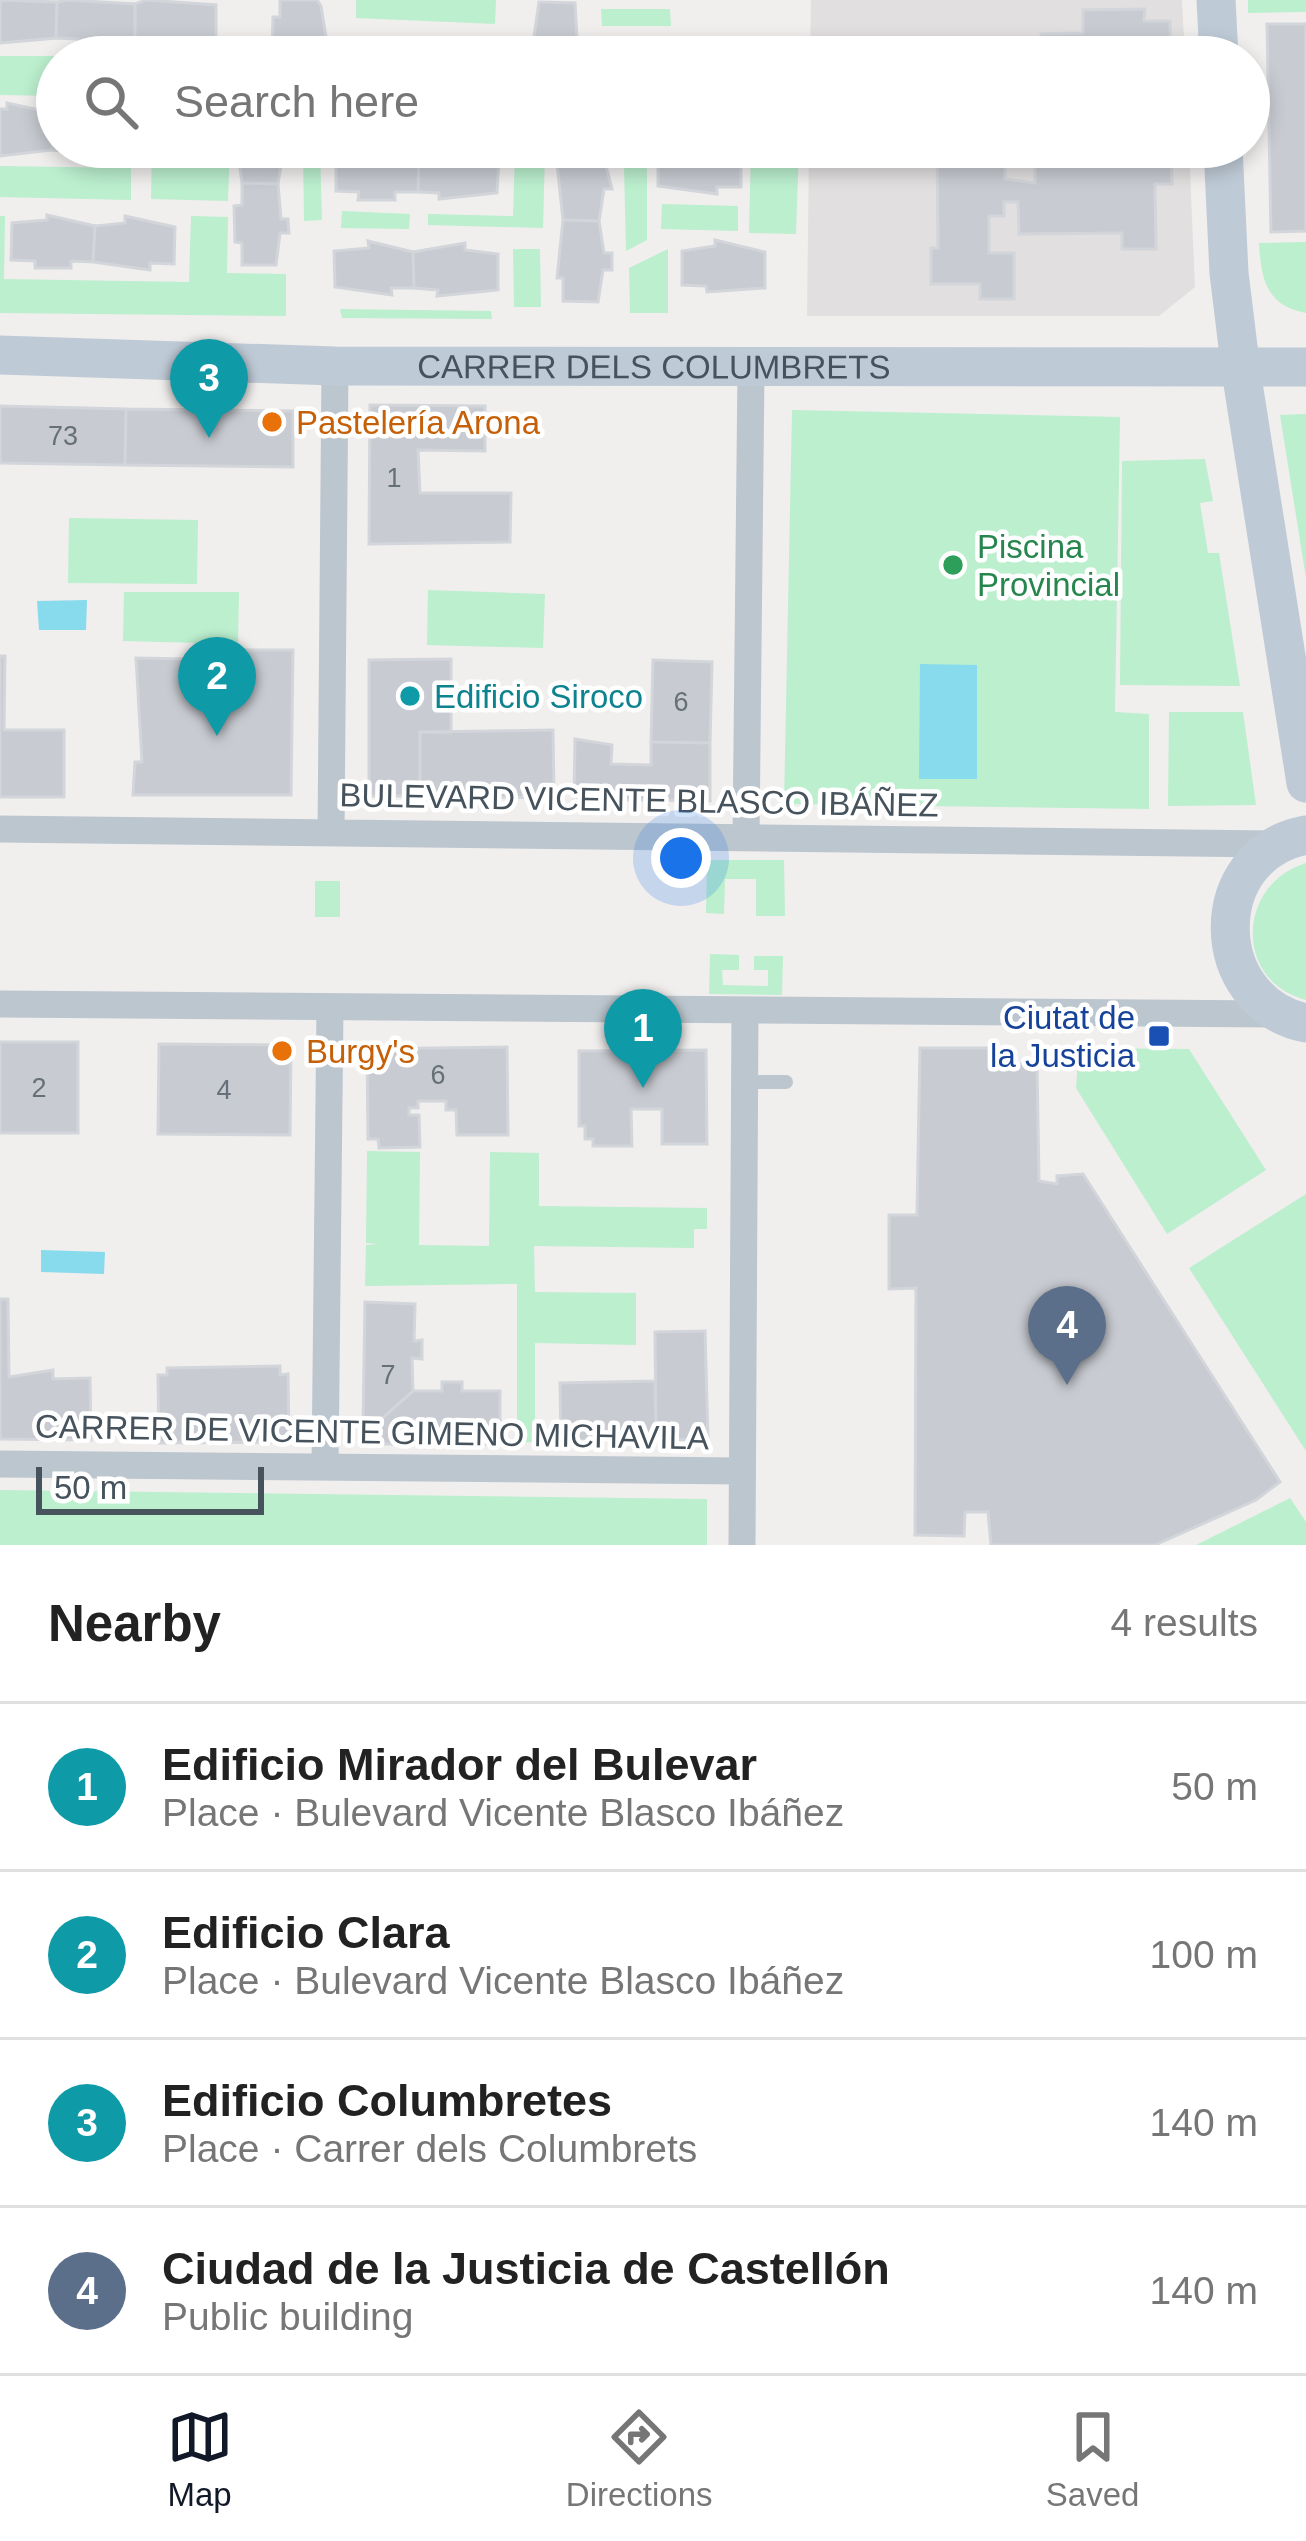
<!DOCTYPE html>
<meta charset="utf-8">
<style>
body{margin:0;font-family:Helvetica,sans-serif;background:#f6f6f6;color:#222}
.scale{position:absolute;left:36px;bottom:30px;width:228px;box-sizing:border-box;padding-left:12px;border:6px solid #46525c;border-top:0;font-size:33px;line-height:42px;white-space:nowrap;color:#46525c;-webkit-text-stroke:9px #fff;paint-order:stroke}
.you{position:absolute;left:681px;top:858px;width:42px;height:42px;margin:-30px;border:9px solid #fff;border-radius:50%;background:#1a73e8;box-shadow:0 0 0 18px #1a73e833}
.badge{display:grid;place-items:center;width:78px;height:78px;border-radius:50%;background:#111827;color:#fff;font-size:39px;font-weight:700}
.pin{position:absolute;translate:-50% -99px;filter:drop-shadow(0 3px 6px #0008)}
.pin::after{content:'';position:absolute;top:63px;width:42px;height:36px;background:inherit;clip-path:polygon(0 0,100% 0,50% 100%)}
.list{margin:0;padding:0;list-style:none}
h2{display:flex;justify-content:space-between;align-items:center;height:156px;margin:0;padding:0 48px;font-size:51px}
h2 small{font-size:39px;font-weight:400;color:#767676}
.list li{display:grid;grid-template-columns:78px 1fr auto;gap:36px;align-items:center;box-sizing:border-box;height:168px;padding:0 48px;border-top:3px solid #e0e0e0}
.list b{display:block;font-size:45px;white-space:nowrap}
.list p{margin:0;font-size:39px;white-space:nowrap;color:#767676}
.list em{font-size:39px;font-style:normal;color:#767676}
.icon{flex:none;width:66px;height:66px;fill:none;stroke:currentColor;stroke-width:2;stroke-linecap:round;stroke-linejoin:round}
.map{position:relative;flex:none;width:1306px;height:1545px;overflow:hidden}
.search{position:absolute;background:#fff;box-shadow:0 6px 18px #0003;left:36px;right:36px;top:36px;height:132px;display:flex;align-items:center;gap:30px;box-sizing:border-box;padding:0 42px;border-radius:66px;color:#767676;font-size:45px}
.sheet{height:828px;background:#fff}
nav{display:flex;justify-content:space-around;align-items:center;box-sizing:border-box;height:168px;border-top:3px solid #e0e0e0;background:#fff;font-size:33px;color:#767676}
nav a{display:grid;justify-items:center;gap:6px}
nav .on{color:#111827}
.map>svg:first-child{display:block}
.education{fill:#e2dfe0}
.green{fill:#bbefce}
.water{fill:#88dbed}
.building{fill:#c8cbd1;stroke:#d2d5da;stroke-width:3}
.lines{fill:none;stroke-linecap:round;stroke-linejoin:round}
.lane{stroke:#bcc6ce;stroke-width:14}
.street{stroke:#bcc6ce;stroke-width:27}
.secondary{stroke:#becad6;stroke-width:39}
.food-dot{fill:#e8710a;stroke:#fff;stroke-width:4.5}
.leisure-dot{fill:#2e9e5b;stroke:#fff;stroke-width:4.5}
.culture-dot{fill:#0f9aa8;stroke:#fff;stroke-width:4.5}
.transit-dot{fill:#1a4fb4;stroke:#fff;stroke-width:4.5}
.labels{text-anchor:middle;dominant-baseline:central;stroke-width:9;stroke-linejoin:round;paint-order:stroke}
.number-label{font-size:27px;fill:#667079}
.street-label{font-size:33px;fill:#46525c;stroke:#fff}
.food-label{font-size:33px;fill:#c56008;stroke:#fff;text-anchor:start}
.leisure-label{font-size:33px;fill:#27864d;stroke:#fff;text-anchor:start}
.culture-label{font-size:33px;fill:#0d838f;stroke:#fff;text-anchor:start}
.transit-label{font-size:33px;fill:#164399;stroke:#fff;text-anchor:end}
</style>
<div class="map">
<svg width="1306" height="1545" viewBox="0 0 1306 1545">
<rect width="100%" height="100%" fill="#f1eeee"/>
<path class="education" d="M 811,0 L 1182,0 L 1185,57 L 810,57 Z
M 809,147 L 1189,147 L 1195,287 L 1159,316 L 807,316 Z"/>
<path class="green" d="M 356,0 L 496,0 L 495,24 L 356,18 Z
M 1248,0 L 1306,0 L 1306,12 L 1248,13 Z
M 601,9 L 670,9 L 671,26 L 602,26 Z
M 0,56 L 135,56 L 135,57 L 57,57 L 57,96 L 0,95 Z
M 152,147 L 230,147 L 228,201 L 151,199 Z
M 751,147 L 799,147 L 796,234 L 749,233 Z
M 303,150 L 320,150 L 322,220 L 304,221 Z
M 515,151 L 545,152 L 543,228 L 428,225 L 428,214 L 513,216 Z
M 647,165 L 647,240 L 626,251 L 624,166 Z
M 0,166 L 131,168 L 131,200 L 0,197 Z
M 662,204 L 738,206 L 738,231 L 661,229 Z
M 342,211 L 410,214 L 409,229 L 341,228 Z
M 0,216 L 5,216 L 4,279 L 189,282 L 191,216 L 228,217 L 227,273 L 286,274 L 286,316 L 0,313 Z
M 1306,242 L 1306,313 C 1267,306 1261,280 1259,243 Z
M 513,249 L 540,249 L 541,307 L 514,307 Z
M 668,249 L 668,313 L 630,313 L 629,268 Z
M 340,309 L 491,311 L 492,319 L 342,318 Z
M 792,410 L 1120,417 L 1115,712 L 1149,714 L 1149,809 L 784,804 Z
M 1306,414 L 1306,578 L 1280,415 Z
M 1205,459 L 1213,501 L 1200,503 L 1208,553 L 1219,553 L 1240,686 L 1120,685 L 1122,461 Z
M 69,518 L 198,520 L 197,584 L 68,583 Z
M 428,590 L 545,594 L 543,648 L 427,645 Z
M 124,592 L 239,592 L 238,644 L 123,641 Z
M 1169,712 L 1243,712 L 1256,805 L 1168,806 Z
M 707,860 L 784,860 L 785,916 L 756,916 L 756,879 L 725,879 L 724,914 L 706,913 Z
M 1306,863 L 1306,1000 C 1233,981 1237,884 1306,863 Z
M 315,881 L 340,881 L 340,917 L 315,917 Z
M 710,954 L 739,955 L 739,970 L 722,970 L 723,985 L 768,986 L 768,970 L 754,970 L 754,956 L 783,956 L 782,995 L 709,994 Z
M 1079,1048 L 1189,1049 L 1266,1170 L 1167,1234 L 1076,1088 Z
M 367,1151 L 420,1152 L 419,1245 L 489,1246 L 490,1152 L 539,1153 L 539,1206 L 707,1208 L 707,1229 L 694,1229 L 694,1248 L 534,1246 L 535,1292 L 636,1293 L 636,1345 L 535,1343 L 535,1442 L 517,1443 L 517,1284 L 365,1286 L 366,1245 L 378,1244 L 366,1243 Z
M 1306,1194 L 1306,1451 L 1189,1268 Z
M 0,1490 L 707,1499 L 707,1545 L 0,1545 Z
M 1290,1498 L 1306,1522 L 1306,1545 L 1196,1545 Z"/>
<path class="water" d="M 87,600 L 86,630 L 39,630 L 37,601 Z
M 920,664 L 977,665 L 977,779 L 919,779 Z
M 41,1250 L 105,1252 L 104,1274 L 41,1272 Z"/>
<path class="building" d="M 0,0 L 57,2 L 56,38 L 0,43 Z
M 68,0 L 135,4 L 135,40 L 112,40 L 111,47 L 78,47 L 78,39 L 56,38 L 57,2 Z
M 146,0 L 216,5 L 216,42 L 158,46 L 159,41 L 135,40 L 135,4 Z
M 280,0 L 317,0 L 321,6 L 327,43 L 319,43 L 319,57 L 280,57 L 280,52 L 272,51 L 273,17 L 280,17 Z
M 539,2 L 575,3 L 578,57 L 531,57 Z
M 1145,9 L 1144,21 L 1170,21 L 1171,57 L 1042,57 L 1041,34 L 1083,33 L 1083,10 Z
M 1267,24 L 1306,24 L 1306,231 L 1271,232 Z
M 415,49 L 433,49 L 433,55 L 453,57 L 394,57 L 415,56 Z
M 700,50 L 756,50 L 768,57 L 685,57 L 685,52 Z
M 7,103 L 53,113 L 52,150 L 0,156 L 0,109 L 7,109 Z
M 53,113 L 57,147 L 134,147 L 134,151 L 109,151 L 109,157 L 52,150 Z
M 237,147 L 290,147 L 290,154 L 283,153 L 278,184 L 242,183 Z
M 367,147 L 419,156 L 418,192 L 395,192 L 395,200 L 358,200 L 359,192 L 336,191 L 336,155 Z
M 449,147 L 467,147 L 467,155 L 499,159 L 497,193 L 439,199 L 439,193 L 418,192 L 419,156 L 449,153 Z
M 565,147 L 601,147 L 612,189 L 604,189 L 599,221 L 563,220 L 557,164 L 564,164 Z
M 673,147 L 741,152 L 741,187 L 717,187 L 717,194 L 658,186 L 658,150 Z
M 937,147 L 993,147 L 994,164 L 1005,164 L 1005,179 L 1035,183 L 1035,153 L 1047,153 L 1047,147 L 1171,147 L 1172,184 L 1155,184 L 1156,249 L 1122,249 L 1122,233 L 1019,234 L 1018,202 L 1004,202 L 1004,216 L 989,216 L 989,253 L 1014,253 L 1014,299 L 980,299 L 980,284 L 931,284 L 931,248 L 938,248 Z
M 242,183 L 278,184 L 281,219 L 288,219 L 289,233 L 280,233 L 276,265 L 242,265 L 242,243 L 235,242 L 234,206 L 242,205 Z
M 47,215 L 95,226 L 93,262 L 71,261 L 71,268 L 35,268 L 35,261 L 11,260 L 12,223 L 47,220 Z
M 125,216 L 175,227 L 174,264 L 150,263 L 150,270 L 93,262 L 95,226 L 125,223 Z
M 563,220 L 599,221 L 604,253 L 612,253 L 612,270 L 603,270 L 598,302 L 563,301 L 563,278 L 557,278 Z
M 715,240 L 765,252 L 765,288 L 707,292 L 706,286 L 682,285 L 682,251 L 715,246 Z
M 368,241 L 413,252 L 414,288 L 391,288 L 392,295 L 335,287 L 334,251 L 369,248 Z
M 465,243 L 465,250 L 498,254 L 498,290 L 437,296 L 438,290 L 414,288 L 413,252 Z
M 370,405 L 485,406 L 485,451 L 418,450 L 420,493 L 511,493 L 510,542 L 369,544 Z
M 0,406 L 126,409 L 125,465 L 0,463 Z
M 126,409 L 293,411 L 293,467 L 125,465 Z
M 246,650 L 293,650 L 291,795 L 133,795 L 135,762 L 142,762 L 136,658 L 190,659 L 192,666 L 210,666 L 212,709 L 223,710 L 226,666 L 247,667 Z
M 0,656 L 5,656 L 4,730 L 64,730 L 64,797 L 0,797 Z
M 451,659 L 451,733 L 420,732 L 420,796 L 369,796 L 369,660 Z
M 653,660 L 712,662 L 710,743 L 651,742 Z
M 553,730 L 554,798 L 420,796 L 420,732 Z
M 575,739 L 612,745 L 611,764 L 651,765 L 651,742 L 710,743 L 710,801 L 574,799 Z
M 0,1042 L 78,1042 L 78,1133 L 0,1133 Z
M 159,1044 L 291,1045 L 290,1135 L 158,1134 Z
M 507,1047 L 508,1135 L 457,1135 L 456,1110 L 446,1110 L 446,1101 L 418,1101 L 418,1108 L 409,1108 L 409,1115 L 419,1115 L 420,1147 L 379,1148 L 378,1139 L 368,1139 L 367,1049 Z
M 920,1048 L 992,1048 L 992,1063 L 1037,1064 L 1039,1181 L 1057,1184 L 1057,1176 L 1083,1174 L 1280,1482 L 1256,1500 L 1155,1545 L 991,1545 L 988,1512 L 965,1512 L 964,1536 L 915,1535 L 916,1288 L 889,1289 L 889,1215 L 917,1215 Z
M 706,1050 L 707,1144 L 662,1144 L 662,1109 L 631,1109 L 632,1146 L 593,1146 L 593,1139 L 585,1139 L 585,1126 L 579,1126 L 579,1051 Z
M 0,1299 L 8,1299 L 9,1377 L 53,1370 L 53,1379 L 90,1378 L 91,1440 L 0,1439 Z
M 365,1302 L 415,1304 L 414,1341 L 422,1340 L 422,1359 L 412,1358 L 413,1391 L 377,1423 L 363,1423 Z
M 705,1331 L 708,1439 L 656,1440 L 655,1332 Z
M 280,1366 L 280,1375 L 288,1374 L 289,1442 L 159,1443 L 158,1375 L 167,1375 L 167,1368 Z
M 655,1381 L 656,1440 L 561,1441 L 560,1383 Z
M 442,1382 L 462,1382 L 462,1391 L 500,1391 L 500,1444 L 377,1444 L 377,1423 L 413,1391 L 442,1391 Z"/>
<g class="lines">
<path class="lane" d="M 745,1082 L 786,1082"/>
<path class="street" d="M 0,829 L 1278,844
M 331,833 L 335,366
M 746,837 L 751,369
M 0,1004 L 1279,1014
M 0,1464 L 742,1471
M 325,1467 L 330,1007
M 742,1545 L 745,1010"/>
<g class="secondary">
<path d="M 1216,0 L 1219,57"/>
<path d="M 1223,147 L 1229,273 L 1241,371 L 1306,783"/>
<path id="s1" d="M 0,355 L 335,366 L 1306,367"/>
<path d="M 1306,835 C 1204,854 1206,1002 1306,1023"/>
</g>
</g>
<g class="food-dot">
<circle cx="272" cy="422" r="12"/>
<circle cx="282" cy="1051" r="12"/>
</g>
<circle class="leisure-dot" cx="953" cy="565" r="12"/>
<circle class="culture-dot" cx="410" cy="696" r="12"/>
<rect class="transit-dot" x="1147" y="1024" width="24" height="24" rx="6"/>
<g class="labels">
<g class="number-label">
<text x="63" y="436">73</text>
<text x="394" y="478">1</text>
<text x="681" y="702">6</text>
<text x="438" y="1075">6</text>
<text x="39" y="1088">2</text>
<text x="224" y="1090">4</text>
<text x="388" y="1375">7</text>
</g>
<g class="street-label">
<text stroke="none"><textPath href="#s1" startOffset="654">CARRER DELS COLUMBRETS</textPath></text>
<text transform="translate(639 800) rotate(1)">BULEVARD VICENTE BLASCO IBÁÑEZ</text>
<text transform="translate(372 1432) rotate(1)">CARRER DE VICENTE GIMENO MICHAVILA</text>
</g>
<g class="food-label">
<text x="296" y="422">Pastelería Arona</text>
<text x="306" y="1051">Burgy's</text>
</g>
<g class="leisure-label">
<text x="977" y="546">Piscina<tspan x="977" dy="38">Provincial</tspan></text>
</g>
<g class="culture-label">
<text x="434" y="696">Edificio Siroco</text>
</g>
<g class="transit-label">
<text x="1135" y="1017">Ciutat de<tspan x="1135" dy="38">la Justicia</tspan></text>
</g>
</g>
</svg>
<div class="scale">50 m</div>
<div class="you"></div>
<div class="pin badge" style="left:643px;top:1088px;background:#0f9aa8">1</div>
<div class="pin badge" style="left:217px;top:736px;background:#0f9aa8">2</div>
<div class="pin badge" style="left:209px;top:438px;background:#0f9aa8">3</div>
<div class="pin badge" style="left:1067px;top:1385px;background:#5c6f8a">4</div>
<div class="search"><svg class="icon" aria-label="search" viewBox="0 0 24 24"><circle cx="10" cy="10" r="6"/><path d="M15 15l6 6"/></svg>Search here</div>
</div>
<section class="sheet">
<h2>Nearby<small>4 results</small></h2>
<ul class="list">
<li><span class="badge" style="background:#0f9aa8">1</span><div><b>Edificio Mirador del Bulevar</b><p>Place · Bulevard Vicente Blasco Ibáñez</p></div><em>50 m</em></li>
<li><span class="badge" style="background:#0f9aa8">2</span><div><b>Edificio Clara</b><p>Place · Bulevard Vicente Blasco Ibáñez</p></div><em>100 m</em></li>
<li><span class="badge" style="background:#0f9aa8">3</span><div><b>Edificio Columbretes</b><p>Place · Carrer dels Columbrets</p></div><em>140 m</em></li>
<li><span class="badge" style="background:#5c6f8a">4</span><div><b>Ciudad de la Justicia de Castellón</b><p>Public building</p></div><em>140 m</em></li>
</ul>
</section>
<nav>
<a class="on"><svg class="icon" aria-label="map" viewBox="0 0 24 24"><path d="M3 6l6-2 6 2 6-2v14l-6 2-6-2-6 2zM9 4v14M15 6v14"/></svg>Map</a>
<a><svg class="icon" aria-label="directions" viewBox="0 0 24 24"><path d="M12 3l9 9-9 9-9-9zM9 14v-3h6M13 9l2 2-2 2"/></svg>Directions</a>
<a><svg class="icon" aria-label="saved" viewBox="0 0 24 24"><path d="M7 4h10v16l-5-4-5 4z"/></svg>Saved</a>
</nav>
